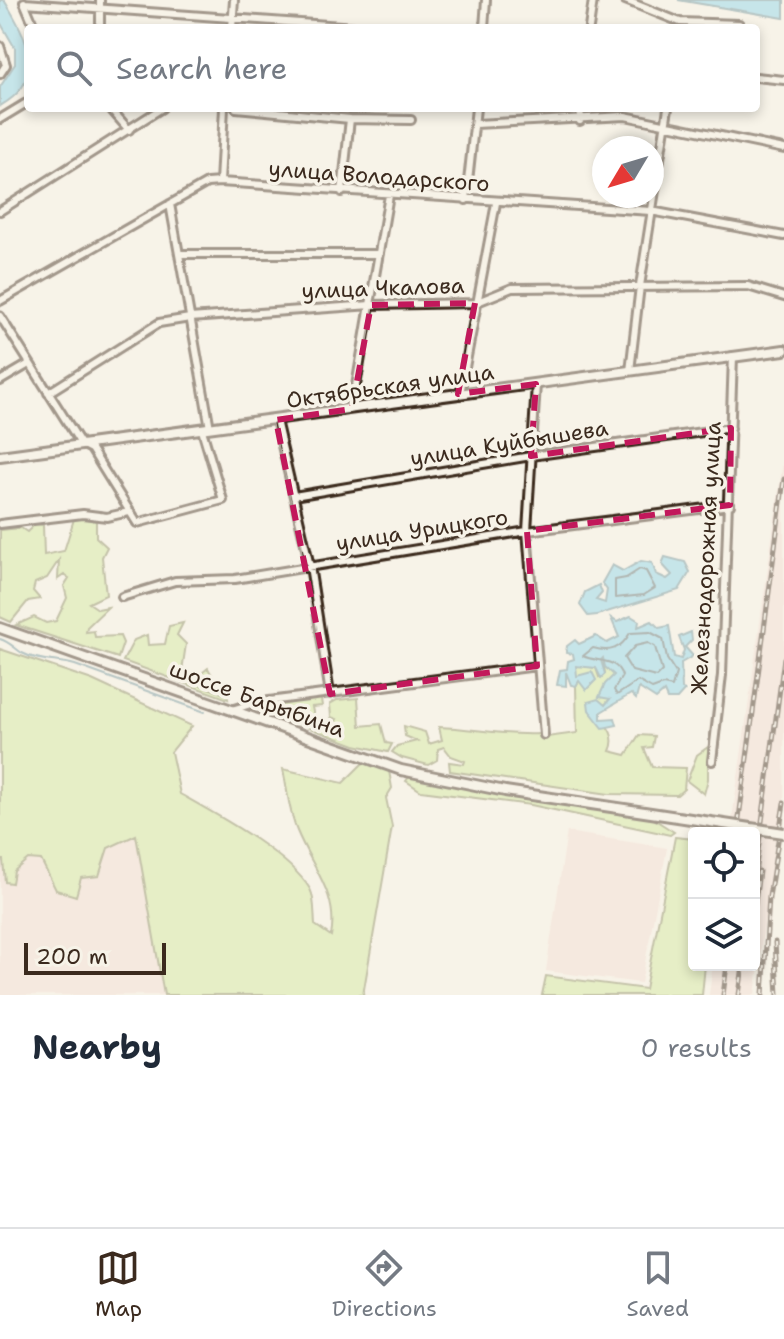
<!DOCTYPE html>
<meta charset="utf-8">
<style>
body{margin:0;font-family:"Shantell Sans",sans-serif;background:#f2f2f3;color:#1f2937}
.controls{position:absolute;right:24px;bottom:24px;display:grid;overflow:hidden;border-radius:8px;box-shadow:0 4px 12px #0003}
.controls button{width:72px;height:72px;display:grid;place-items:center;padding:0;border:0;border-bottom:2px solid #e0e1e3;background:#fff;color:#1f2937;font:40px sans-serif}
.compass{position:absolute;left:592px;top:136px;width:72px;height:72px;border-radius:50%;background:#fff;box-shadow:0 4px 12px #0003;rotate:232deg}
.scale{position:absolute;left:24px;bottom:20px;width:142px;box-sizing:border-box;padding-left:8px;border:4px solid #3b2a1e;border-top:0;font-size:22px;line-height:28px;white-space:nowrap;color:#3b2a1e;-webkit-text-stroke:6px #f7f3e8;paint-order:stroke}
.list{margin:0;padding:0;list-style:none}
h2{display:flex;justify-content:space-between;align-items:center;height:104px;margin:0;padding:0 32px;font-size:34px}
h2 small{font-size:26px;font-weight:400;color:#747a83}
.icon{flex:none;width:44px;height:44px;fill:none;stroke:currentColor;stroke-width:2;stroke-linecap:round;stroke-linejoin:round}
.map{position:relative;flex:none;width:784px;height:995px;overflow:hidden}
.search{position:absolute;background:#fff;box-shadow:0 4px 12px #0003;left:24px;right:24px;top:24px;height:88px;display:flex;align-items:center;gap:20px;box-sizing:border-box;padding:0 28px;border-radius:8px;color:#747a83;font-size:30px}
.sheet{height:232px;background:#fff}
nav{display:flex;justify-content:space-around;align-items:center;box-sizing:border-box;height:112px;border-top:2px solid #e0e1e3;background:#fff;font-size:22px;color:#747a83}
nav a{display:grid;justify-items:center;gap:4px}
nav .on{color:#3b2a1e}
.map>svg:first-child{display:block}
.built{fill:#f1ddd4}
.green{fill:#d0e89e;stroke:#86895e;stroke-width:2}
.water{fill:#8bd5ec;stroke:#6b919a;stroke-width:2}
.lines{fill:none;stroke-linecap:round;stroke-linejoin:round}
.shore{stroke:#5b6e70;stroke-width:2}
.stream{stroke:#6b919a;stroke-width:2}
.street-casing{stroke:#3b2a1e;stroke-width:12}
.secondary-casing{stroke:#3b2a1e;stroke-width:14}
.street{stroke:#f7f3e8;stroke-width:6}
.secondary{stroke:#f7f3e8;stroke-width:8}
.rail-casing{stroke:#3b2a1e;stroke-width:5}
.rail{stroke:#f7f3e8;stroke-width:2;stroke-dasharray:6;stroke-linecap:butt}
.secondary-bridge-casing{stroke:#3b2a1e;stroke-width:14;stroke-linecap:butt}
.secondary-bridge{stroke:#f7f3e8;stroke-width:8}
.marked{fill:none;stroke:#c2185b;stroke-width:6;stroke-dasharray:16 10;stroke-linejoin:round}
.labels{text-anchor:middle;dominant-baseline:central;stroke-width:7;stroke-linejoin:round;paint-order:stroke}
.street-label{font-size:22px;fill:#3b2a1e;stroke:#f7f3e8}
</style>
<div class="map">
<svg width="784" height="995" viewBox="0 0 784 995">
<rect width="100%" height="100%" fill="#f7f3e8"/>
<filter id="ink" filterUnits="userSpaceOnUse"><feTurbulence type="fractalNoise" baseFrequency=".0125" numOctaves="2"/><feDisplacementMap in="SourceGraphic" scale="16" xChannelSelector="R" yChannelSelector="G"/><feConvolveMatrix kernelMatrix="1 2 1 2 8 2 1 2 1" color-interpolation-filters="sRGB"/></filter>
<g filter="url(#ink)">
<path class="built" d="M 784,455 L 784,826 L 777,825 L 755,995 L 709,995 L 713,965 L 754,965 L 754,833 L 730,833 Z
M 567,832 L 667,848 L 641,983 L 546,971 Z
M 136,834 L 164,995 L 0,995 L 0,860 L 14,871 L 28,859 L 41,860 L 56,890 L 81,878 L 100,876 L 108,848 Z"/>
<path class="green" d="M 86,518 L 96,521 L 96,537 L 107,547 L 102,557 L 106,595 L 89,603 L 98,609 L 108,607 L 87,627 L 86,632 L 94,631 L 95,637 L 120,636 L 123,643 L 118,658 L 16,625 L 34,617 L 46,623 L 56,621 L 67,598 L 64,586 L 69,578 L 64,575 L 58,579 L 59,560 L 47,578 L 35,583 L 33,591 L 40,599 L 28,601 L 11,622 L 0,617 L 0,530 L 21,528 L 27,532 L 35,524 L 43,525 L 44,555 L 64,551 L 74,519 Z
M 183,623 L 177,635 L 186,644 L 182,671 L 192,675 L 192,681 L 208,668 L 214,679 L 198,684 L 227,695 L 228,699 L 123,661 L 134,640 L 147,635 L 148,645 L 165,644 L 169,626 Z
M 0,649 L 92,680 L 192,726 L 171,752 L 180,794 C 217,815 288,853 310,889 C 315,898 314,914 315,925 L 331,936 C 339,894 312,868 297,831 C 289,812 287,788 283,769 L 343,783 L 364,762 L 389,771 L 392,788 L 386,798 L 392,827 L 363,995 L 164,995 L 136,835 L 108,848 L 99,876 L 81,878 L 76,896 L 56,890 L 41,860 L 28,859 L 14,871 L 12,883 L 5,882 L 3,860 L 0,860 Z
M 603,658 L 615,675 L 609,683 L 610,699 L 605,705 L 588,702 C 597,719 620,730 610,751 L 626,755 L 639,735 L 654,736 L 652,747 L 644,748 L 652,767 L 686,768 L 684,789 L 677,795 L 609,794 L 450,771 L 449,762 L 464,764 L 465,761 L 451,756 L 444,747 L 438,749 L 437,760 L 428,765 L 402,758 L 392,752 L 397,746 L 417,741 L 405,736 L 404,726 L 425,732 L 429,744 L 442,740 L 439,727 C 472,728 505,736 539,734 L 547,737 L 577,733 L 576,686 L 579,680 L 596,680 L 576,677 L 576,665 L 596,668 L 599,677 L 605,674 Z
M 358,698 L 360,726 L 381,724 L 386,743 L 392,744 L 388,752 L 355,745 L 267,712 L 275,709 L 276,704 L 321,699 L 322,706 L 312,707 L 315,723 L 332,729 L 337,719 L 331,717 L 330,704 L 337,700 Z
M 708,747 L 708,779 L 704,794 L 687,781 L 697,755 Z
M 409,777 L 649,816 L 674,832 L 670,835 L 531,805 L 421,791 L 406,781 Z
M 675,837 L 694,839 L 694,965 L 705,965 L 702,995 L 542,995 L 546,976 L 645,989 Z"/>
<path class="water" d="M 0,0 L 4,0 C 27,37 49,79 0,106 L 0,87 L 15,64 L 15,48 L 0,22 Z
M 678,0 L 784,0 L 784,18 Z
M 665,557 L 685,562 L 690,572 L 679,590 L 597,615 L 588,616 L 580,605 L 585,592 L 599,585 L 602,593 L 596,600 L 605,603 L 607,590 L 602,583 L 612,565 L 623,571 L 641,561 L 652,563 L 656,574 L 667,579 L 672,575 L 662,564 Z
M 631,616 L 639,621 L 638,627 L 652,621 L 659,628 L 669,626 L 674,657 L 681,659 L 684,650 L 679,637 L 691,632 L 692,640 L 685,647 L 693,656 L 681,663 L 682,689 L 685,690 L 677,699 L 667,699 L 664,692 L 656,699 L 639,688 L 636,699 L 631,694 L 601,712 L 601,719 L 615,718 L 617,725 L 603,728 L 589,710 L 588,702 L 598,699 L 605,705 L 610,699 L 599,697 L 605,684 L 614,675 L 605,667 L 603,658 L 601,660 L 605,674 L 601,678 L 596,668 L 576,666 L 577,676 L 592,672 L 596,680 L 586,690 L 579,681 L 576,686 L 571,685 L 566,672 L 566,686 L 557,685 L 560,670 L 567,669 L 568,661 L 574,659 L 573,654 L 566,653 L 567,646 L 575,640 L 579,644 L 596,636 L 607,643 L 619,637 L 611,618 L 617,622 Z"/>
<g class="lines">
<path class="shore" d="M 640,569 L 646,571 L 655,588 L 644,595 L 615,598 L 615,580 L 626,578 Z
M 650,632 L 663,639 L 667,659 L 676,673 L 672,687 L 663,685 L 652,689 L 638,681 L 617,695 L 614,690 L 622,676 C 616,657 597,663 583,656 L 593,648 C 610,653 621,649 630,633 Z
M 648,643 L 655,647 L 662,671 L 656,677 L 632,671 L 624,658 L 635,646 Z"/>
<path class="stream" d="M 0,639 C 10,642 14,648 22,653 C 39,662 57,660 75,665 L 205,712"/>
<defs>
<path id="street" d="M 625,0 L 680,22 L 739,24
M 24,2 L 35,28
M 25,3 L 369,28
M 100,28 L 100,0
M 232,28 L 234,0
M 484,28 L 486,0
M 589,28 L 593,0
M 0,46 L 6,65 L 0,74
M 756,77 L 784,80
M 110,108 L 129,130
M 236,108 L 350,119 L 411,120
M 0,119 L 28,102
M 580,121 L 581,108
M 475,124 L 625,116 L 784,149
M 220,182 L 224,108
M 342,192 L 350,119
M 466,200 L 476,108
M 170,204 L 210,428
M 0,211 L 162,108
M 181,254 L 379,254
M 0,301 L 207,183 L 220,182 L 651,211 L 784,236
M 0,316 L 81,444 L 91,449 L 137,523 L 223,500 L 202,430
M 630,371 L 640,286 L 668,108
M 0,381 L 29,364
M 536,384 L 527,531 L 544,735
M 48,393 L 159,323 L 190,318 L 371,305 L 475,303 L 512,288 L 748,286 L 784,297
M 460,394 L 496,203
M 352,409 L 389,195
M 276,420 L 310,566 L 330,694
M 294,496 L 531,456 L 731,428
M 0,524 L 83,514 L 107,517 L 129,512
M 122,597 L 175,581 L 235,579 L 527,531 L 730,505
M 235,709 L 254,703 L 537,666
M 712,761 L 722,675 L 733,356"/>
<path id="secondary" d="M 0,456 L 784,350
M 0,628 L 401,770 L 505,791"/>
</defs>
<use href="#street" class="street-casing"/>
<use href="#secondary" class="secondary-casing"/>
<use href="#street" class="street"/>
<use href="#secondary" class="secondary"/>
<defs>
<path id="rail" d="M 737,833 L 784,479
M 754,881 L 784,658
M 754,911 L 759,871
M 775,942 L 778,995
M 723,995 L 727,965
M 739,995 L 743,965
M 763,995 L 769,897 L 784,803"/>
</defs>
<use href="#rail" class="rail-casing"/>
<use href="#rail" class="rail"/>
<defs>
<path id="secondary-bridge" d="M 505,791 L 784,833"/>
</defs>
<use href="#secondary-bridge" class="secondary-bridge-casing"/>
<use href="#secondary-bridge" class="secondary-bridge"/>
</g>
</g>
<path d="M0 0H784V995H0ZM 475,303 L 458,394 L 536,384 L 531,456 L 731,428 L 730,505 L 527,531 L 537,666 L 330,694 L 276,420 L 352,409 L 371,305 Z" fill="#f7f3e8" fill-opacity=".55" fill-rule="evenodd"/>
<path class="marked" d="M 475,303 L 458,394 L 536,384 L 531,456 L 731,428 L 730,505 L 527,531 L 537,666 L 330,694 L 276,420 L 352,409 L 371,305 Z"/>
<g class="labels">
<g class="street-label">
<text transform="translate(379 176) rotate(4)">улица Володарского</text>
<text transform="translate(383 288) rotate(-2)">улица Чкалова</text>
<text transform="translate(390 386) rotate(-8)">Октябрьская улица</text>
<text transform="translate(509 443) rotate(-9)">улица Куйбышева</text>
<text transform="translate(422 530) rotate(-9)">улица Урицкого</text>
<text transform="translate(706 558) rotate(-87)">Железнодорожная улица</text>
<text transform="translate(257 699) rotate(20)">шоссе Барыбина</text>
</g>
</g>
</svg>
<div class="controls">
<button><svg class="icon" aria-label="locate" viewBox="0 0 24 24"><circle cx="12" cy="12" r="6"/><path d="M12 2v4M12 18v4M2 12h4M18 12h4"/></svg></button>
<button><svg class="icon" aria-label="layers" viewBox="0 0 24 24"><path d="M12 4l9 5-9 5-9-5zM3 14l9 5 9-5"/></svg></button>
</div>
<svg class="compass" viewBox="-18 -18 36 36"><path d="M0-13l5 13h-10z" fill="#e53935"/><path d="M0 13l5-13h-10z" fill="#747a83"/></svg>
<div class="scale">200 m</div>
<div class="search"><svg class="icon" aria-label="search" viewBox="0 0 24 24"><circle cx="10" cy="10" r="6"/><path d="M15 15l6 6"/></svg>Search here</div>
</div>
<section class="sheet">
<h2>Nearby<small>0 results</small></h2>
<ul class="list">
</ul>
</section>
<nav>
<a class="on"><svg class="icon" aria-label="map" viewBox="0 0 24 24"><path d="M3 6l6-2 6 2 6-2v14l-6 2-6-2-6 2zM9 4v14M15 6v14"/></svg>Map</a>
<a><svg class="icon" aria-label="directions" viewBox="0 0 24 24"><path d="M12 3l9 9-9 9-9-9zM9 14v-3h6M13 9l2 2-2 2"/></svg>Directions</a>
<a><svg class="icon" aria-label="saved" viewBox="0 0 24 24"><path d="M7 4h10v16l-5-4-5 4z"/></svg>Saved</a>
</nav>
